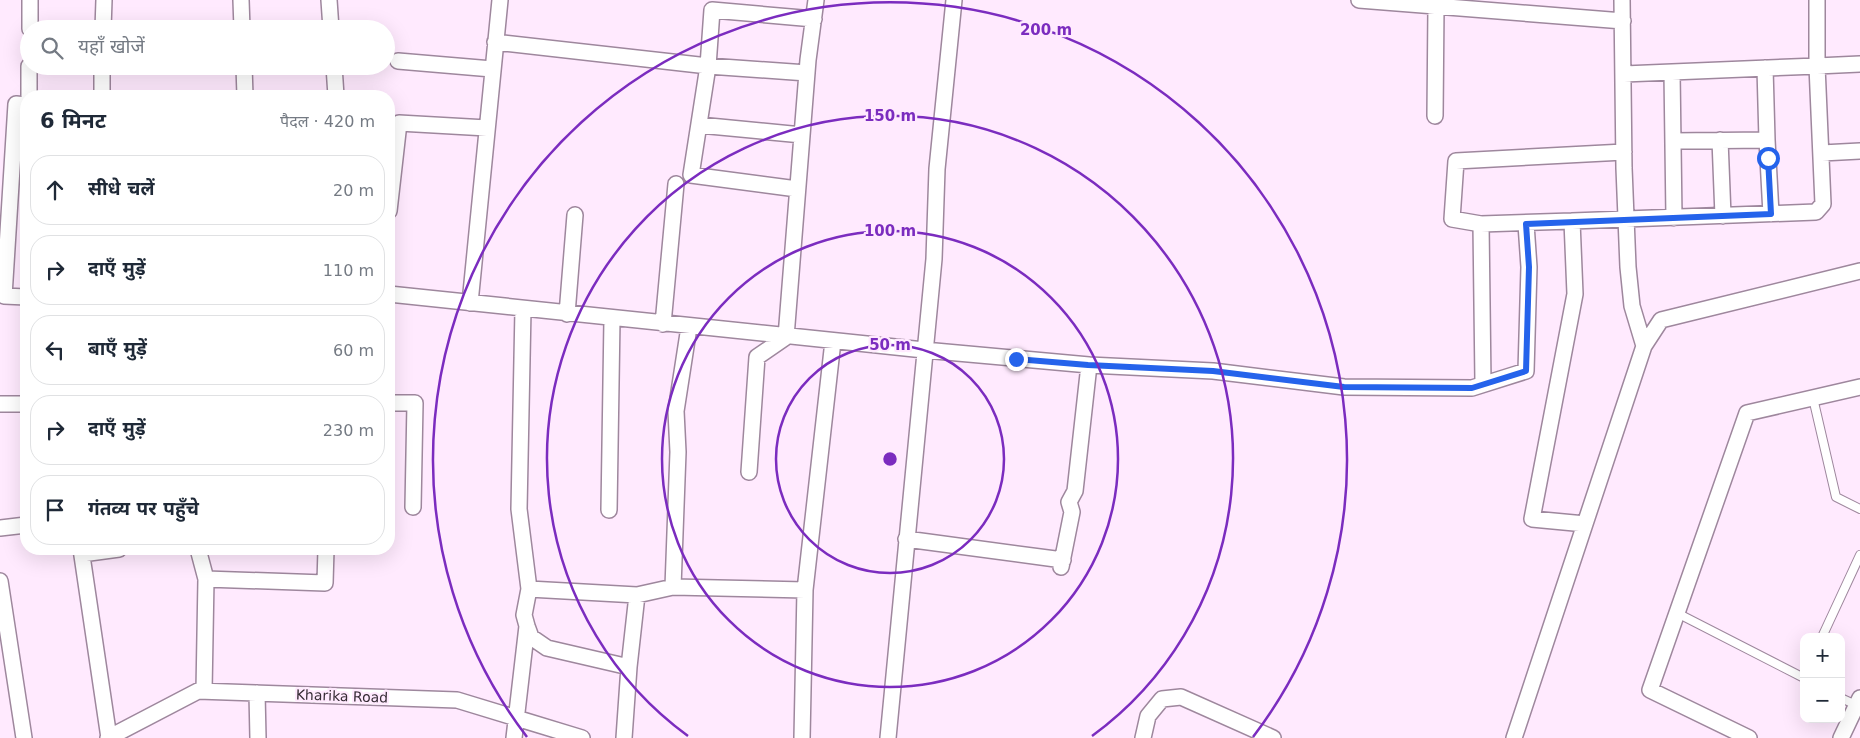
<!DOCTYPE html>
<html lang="hi">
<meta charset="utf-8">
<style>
body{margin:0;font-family:"DejaVu Sans","Noto Sans Devanagari",sans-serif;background:#f6f6f7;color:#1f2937}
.controls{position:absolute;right:15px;bottom:15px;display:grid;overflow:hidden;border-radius:10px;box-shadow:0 5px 20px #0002}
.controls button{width:45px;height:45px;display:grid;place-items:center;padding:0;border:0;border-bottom:1px solid #e0e1e3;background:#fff;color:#1f2937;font:25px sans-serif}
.stop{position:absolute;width:15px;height:15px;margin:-11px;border:4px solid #2563eb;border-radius:50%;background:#fff}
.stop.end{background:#2563eb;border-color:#fff;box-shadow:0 1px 5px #0008}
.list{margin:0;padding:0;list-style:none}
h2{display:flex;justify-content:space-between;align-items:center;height:65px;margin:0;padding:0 20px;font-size:21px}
h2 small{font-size:16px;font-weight:400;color:#747a83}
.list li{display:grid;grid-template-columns:32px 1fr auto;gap:15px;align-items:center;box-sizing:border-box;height:70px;margin:0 10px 10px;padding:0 10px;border:1px solid #e0e1e3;border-radius:20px}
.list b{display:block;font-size:19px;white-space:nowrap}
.list em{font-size:16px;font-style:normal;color:#747a83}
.icon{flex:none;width:28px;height:28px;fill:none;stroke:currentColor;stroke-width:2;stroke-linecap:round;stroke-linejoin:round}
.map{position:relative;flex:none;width:1860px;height:738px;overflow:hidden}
.search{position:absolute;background:#fff;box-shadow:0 5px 20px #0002;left:20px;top:20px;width:375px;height:55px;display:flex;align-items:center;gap:12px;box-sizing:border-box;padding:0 18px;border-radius:28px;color:#747a83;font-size:19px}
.panel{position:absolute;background:#fff;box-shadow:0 5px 20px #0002;left:20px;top:90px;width:375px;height:465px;border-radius:20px}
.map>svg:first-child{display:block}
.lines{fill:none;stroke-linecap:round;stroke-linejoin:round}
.lane-casing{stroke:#9e879d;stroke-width:10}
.street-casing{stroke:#9e879d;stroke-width:18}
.lane{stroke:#fff;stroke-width:8}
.street{stroke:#fff;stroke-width:15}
.route{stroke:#2563eb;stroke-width:6}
.ring{fill:none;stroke:#7b2cbf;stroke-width:2.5}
.labels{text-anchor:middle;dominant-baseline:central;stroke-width:4.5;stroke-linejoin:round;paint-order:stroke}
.street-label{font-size:14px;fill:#352b34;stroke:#ffeafe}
.centre{fill:#7b2cbf;stroke:#ffeafe;stroke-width:2.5}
.ring-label{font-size:15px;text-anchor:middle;font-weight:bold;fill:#7b2cbf;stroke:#ffeafe;stroke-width:4.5;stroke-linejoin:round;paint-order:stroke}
</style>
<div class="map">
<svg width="1860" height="738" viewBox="0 0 1860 738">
<rect width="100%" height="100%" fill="#ffeafe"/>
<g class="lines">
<defs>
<path id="lane" d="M 1813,398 L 1836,497 L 1860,509
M 1677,613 L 1804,678
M 1822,637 L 1860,555
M 1841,698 L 1856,705"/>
<path id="street" d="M 241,0 L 242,29
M 329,0 L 331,29
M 1359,0 L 1623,21
M 1622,0 L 1624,168 L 1628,267 L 1632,306 L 1644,346
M 1817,0 L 1817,66 L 1860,64
M 30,29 L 30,0
M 103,29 L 104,0
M 495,42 L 708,66 L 807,73
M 398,61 L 492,69
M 244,66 L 245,96
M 334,66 L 336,96
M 1672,72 L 1674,218
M 29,96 L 29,66
M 102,96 L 102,66
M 26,105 L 16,104 L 4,296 L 26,297
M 1435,116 L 1436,6
M 699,125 L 802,135
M 1720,140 L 1723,216
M 1767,140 L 1771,214
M 1673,141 L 1767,140 L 1765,68
M 1822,153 L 1860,151
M 797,189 L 691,175 L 708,66 L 712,10 L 814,19
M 389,211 L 399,123 L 487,128
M 1572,221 L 1816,212 L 1823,204 L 1817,66 L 1624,74
M 1481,224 L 1452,219 L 1456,161 L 1624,152
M 389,294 L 924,350 L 1089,365 L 1213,371 L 1344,387 L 1472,388 L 1526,371 L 1529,267 L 1526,224
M 470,303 L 500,0
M 523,309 L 519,509 L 529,589 L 524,615 L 527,626 L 531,637 L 547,648 L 629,667
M 567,314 L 575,215
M 663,324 L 676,184
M 1483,383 L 1481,224 L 1572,221 L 1575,294 L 1532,519 L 1585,524
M 389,403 L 415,403 L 413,507
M 0,404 L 26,404
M 749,472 L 757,357 L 786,337 L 808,60 L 816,0
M 609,510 L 612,319
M 0,528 L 26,525
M 906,539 L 1063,560
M 81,549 L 109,738
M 198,549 L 206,579 L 204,691
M 82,554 L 119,549
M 1061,567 L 1072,512 L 1069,502 L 1075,491 L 1089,365
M 206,579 L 325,583 L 326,549
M 0,581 L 24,738
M 673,587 L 678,452 L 676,411 L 689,327
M 529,589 L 637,595 L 673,587 L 805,590 L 802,738
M 805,590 L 833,341
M 257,693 L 258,738
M 108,738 L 198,691 L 457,700 L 582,738
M 514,738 L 527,626
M 624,738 L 629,667 L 637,595
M 888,738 L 934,259 L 937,169 L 954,0
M 1143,738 L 1148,716 L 1162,699 L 1181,697 L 1273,738
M 1514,738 L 1644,346 L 1661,320 L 1860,271
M 1749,738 L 1650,690 L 1747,413 L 1860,387
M 1841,738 L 1860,698"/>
</defs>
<use href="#lane" class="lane-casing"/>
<use href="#street" class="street-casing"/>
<use href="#lane" class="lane"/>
<use href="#street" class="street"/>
</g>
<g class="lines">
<path class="route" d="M 1016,359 L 1088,365 L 1213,371 L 1344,387 L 1472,388 L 1526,371 L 1529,267 L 1526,224 L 1771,214 L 1768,158"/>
</g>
<g class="ring">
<circle cx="890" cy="459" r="114"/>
<circle cx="890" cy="459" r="228"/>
<path d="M688 736A343 343 0 1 1 1092 736"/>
<path d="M527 737A457 457 0 1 1 1253 737"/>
</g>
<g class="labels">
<g class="street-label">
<text transform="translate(342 696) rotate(2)">Kharika Road</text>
</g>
</g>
<circle cx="890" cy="459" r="8" class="centre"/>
<g class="ring-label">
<text x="1046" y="35">200 m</text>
<text x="890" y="121">150 m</text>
<text x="890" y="236">100 m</text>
<text x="890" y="350">50 m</text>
</g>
</svg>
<div class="controls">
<button>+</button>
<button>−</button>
</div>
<div class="stop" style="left:1768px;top:158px"></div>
<div class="stop end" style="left:1016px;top:359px"></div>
<div class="search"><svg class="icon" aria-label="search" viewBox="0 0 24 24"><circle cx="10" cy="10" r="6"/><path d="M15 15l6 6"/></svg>यहाँ खोजें</div>
<section class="panel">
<h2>6 मिनट<small>पैदल · 420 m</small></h2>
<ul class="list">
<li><svg class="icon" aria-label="ahead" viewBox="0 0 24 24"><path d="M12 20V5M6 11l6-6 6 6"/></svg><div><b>सीधे चलें</b></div><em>20 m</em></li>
<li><svg class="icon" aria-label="right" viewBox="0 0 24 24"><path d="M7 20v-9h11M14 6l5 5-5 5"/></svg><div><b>दाएँ मुड़ें</b></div><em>110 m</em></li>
<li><svg class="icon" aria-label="left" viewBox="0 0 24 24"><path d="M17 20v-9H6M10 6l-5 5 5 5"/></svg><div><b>बाएँ मुड़ें</b></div><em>60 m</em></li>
<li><svg class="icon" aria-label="right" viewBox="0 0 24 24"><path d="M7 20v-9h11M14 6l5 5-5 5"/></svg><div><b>दाएँ मुड़ें</b></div><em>230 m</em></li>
<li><svg class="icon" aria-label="arrive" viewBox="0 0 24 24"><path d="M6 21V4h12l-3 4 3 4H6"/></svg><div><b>गंतव्य पर पहुँचे</b></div></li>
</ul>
</section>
</div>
